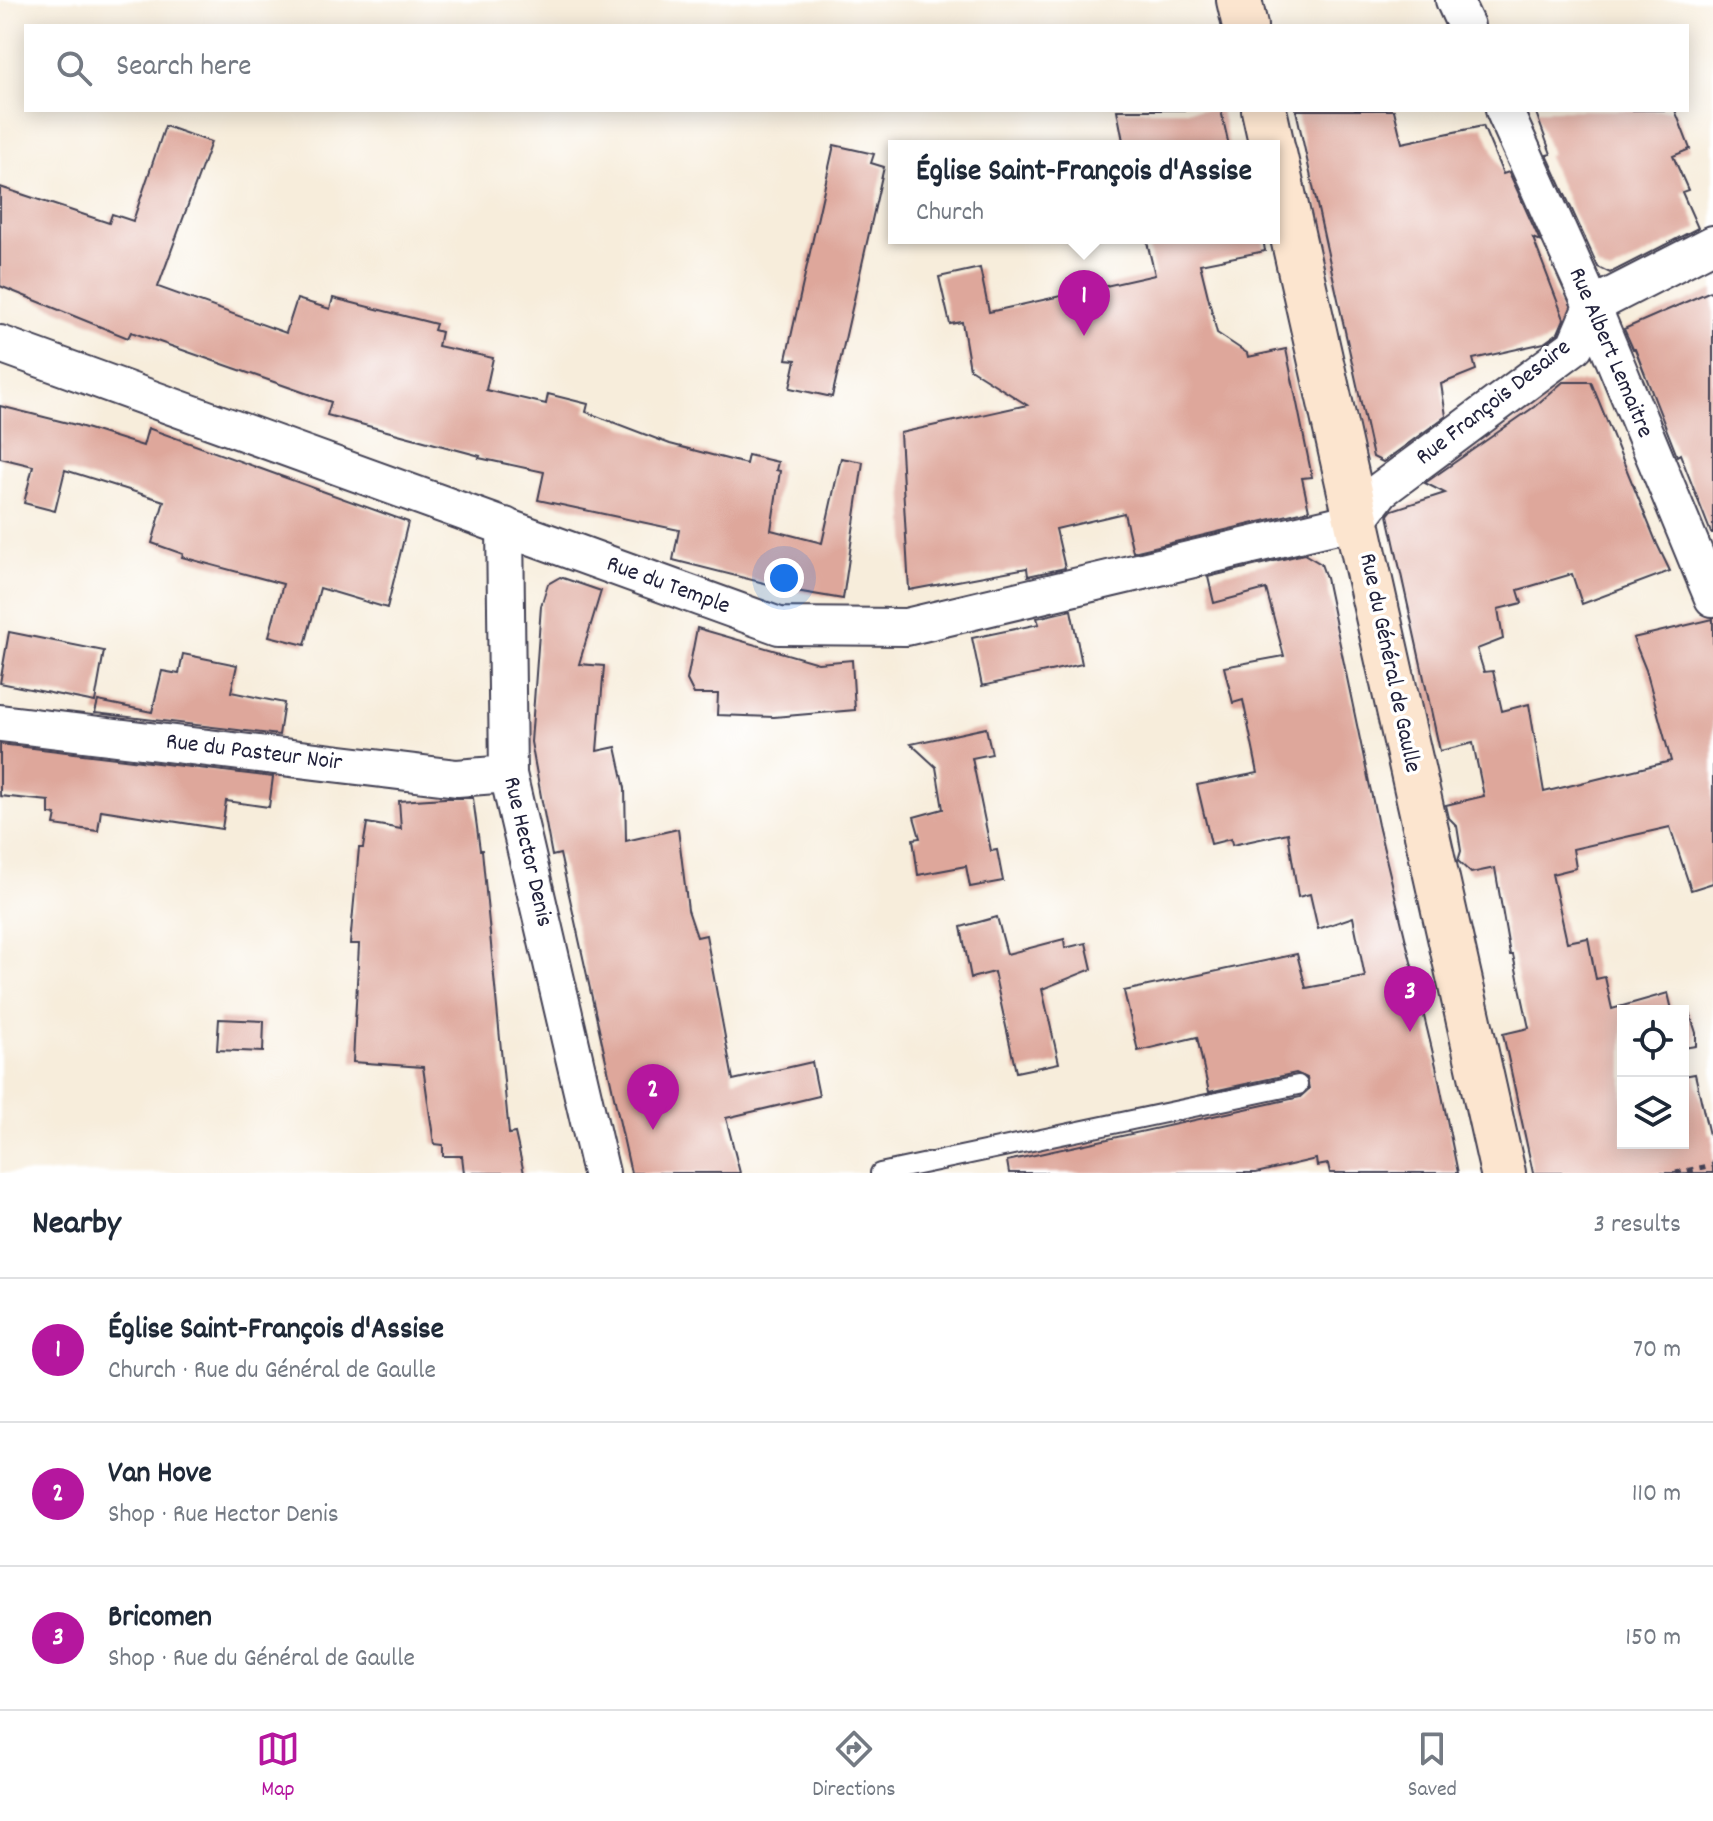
<!DOCTYPE html>
<meta charset="utf-8">
<style>
body{margin:0;font-family:Dekko,sans-serif;background:#f6f6f7;color:#1f2937}
.controls{position:absolute;right:24px;bottom:24px;display:grid;overflow:hidden;border-radius:0px;box-shadow:0 4px 20px #0003}
.controls button{width:72px;height:72px;display:grid;place-items:center;padding:0;border:0;border-bottom:2px solid #e0e1e3;background:#fff;color:#1f2937;font:40px sans-serif}
.you{position:absolute;left:784px;top:578px;width:28px;height:28px;margin:-20px;border:6px solid #fff;border-radius:50%;background:#1a73e8;box-shadow:0 0 0 12px #1a73e833}
.badge{display:grid;place-items:center;width:52px;height:52px;border-radius:50%;background:#b5179e;color:#fff;font-size:26px;font-weight:700}
.pin{position:absolute;translate:-50% -66px;filter:drop-shadow(0 2px 4px #0008)}
.pin::after{content:'';position:absolute;top:42px;width:28px;height:24px;background:inherit;clip-path:polygon(0 0,100% 0,50% 100%)}
.popup{position:absolute;left:888px;top:140px;width:392px;height:104px;box-sizing:border-box;display:grid;place-content:center;border-radius:0px;background:#fff;filter:drop-shadow(0 2px 6px #0005);font-size:26px;white-space:nowrap;color:#747a83}
.popup b{font-size:30px;color:#1f2937}
.popup::after{content:'';position:absolute;left:50%;top:100%;margin-left:-16px;border:16px solid transparent;border-top-color:#fff}
.list{margin:0;padding:0;list-style:none}
h2{display:flex;justify-content:space-between;align-items:center;height:104px;margin:0;padding:0 32px;font-size:34px}
h2 small{font-size:26px;font-weight:400;color:#747a83}
.list li{display:grid;grid-template-columns:52px 1fr auto;gap:24px;align-items:center;box-sizing:border-box;height:144px;padding:0 32px;border-top:2px solid #e0e1e3}
.list b{display:block;font-size:30px;white-space:nowrap}
.list p{margin:0;font-size:26px;white-space:nowrap;color:#747a83}
.list em{font-size:26px;font-style:normal;color:#747a83}
.icon{flex:none;width:44px;height:44px;fill:none;stroke:currentColor;stroke-width:2;stroke-linecap:round;stroke-linejoin:round}
.map{position:relative;flex:none;width:1713px;height:1173px;overflow:hidden}
.search{position:absolute;background:#fff;box-shadow:0 4px 20px #0003;left:24px;right:24px;top:24px;height:88px;display:flex;align-items:center;gap:20px;box-sizing:border-box;padding:0 28px;border-radius:0px;color:#747a83;font-size:30px}
.sheet{height:536px;background:#fff}
nav{display:flex;justify-content:space-around;align-items:center;box-sizing:border-box;height:112px;border-top:2px solid #e0e1e3;background:#fff;font-size:22px;color:#747a83}
nav a{display:grid;justify-items:center;gap:4px}
nav .on{color:#b5179e}
.map>svg:first-child{display:block}
.building{fill:#dea79b}
.lines{fill:none;stroke-linecap:round;stroke-linejoin:round}
.service-casing{stroke:#424053;stroke-width:22}
.minor-casing{stroke:#424053;stroke-width:40}
.secondary-casing{stroke:#424053;stroke-width:48}
.path{stroke:#424053;stroke-width:5;stroke-dasharray:6 6;stroke-linecap:butt}
.service{stroke:#fff;stroke-width:18}
.minor{stroke:#fff;stroke-width:36}
.secondary{stroke:#fce5cf;stroke-width:44}
.labels{text-anchor:middle;dominant-baseline:central;stroke-width:7;stroke-linejoin:round;paint-order:stroke}
.street-label{font-size:24px;fill:#22223b;stroke:#fff}
</style>
<div class="map">
<svg width="1713" height="1173" viewBox="0 0 1713 1173">
<rect width="100%" height="100%" fill="#fff"/>
<filter id="ink" filterUnits="userSpaceOnUse"><feTurbulence type="fractalNoise" baseFrequency=".0125" numOctaves="2"/><feDisplacementMap in="SourceGraphic" scale="16" xChannelSelector="R" yChannelSelector="G"/><feConvolveMatrix kernelMatrix="1 2 1 2 8 2 1 2 1" color-interpolation-filters="sRGB"/></filter>
<filter id="wash" filterUnits="userSpaceOnUse"><feTurbulence type="fractalNoise" baseFrequency=".006" numOctaves="4" result="noise"/><feDisplacementMap in="SourceGraphic" scale="32" xChannelSelector="R" yChannelSelector="G"/><feGaussianBlur stdDeviation="1.8" result="paint"/><feColorMatrix in="noise" values="0 0 0 0 0 0 0 0 0 0 0 0 0 0 0 0 0 1.4 0 .05"/><feComposite in="paint" operator="in"/></filter>
<g filter="url(#wash)">
<rect width="100%" height="100%" fill="#f7eddb"/>
<g id="blocks">
<path class="building" d="M 1117,110 L 1221,110 L 1229,146 L 1124,146 Z
M 1296,110 L 1394,110 L 1402,143 L 1483,126 L 1503,174 L 1509,172 L 1540,241 L 1533,238 L 1564,319 L 1558,333 L 1544,343 L 1473,359 L 1476,370 L 1441,384 L 1446,416 L 1383,462 L 1373,457 Z
M 1535,110 L 1675,110 L 1690,149 L 1673,156 L 1688,190 L 1682,192 L 1698,228 L 1610,273 L 1598,267 L 1547,155 L 1551,154 Z
M 165,126 L 211,142 L 158,287 L 286,333 L 297,299 L 330,309 L 333,298 L 436,324 L 434,330 L 441,332 L 438,346 L 493,358 L 486,390 L 546,404 L 548,394 L 588,404 L 586,412 L 670,444 L 746,464 L 748,455 L 778,462 L 776,470 L 780,471 L 771,530 L 822,543 L 841,458 L 863,462 L 843,599 L 796,591 L 673,560 L 679,530 L 538,500 L 544,472 L 479,458 L 480,456 L 327,415 L 331,402 L 131,332 L 128,338 L 0,286 L 0,187 L 109,223 L 112,214 L 133,221 Z
M 834,145 L 874,154 L 871,163 L 884,167 L 832,397 L 790,388 L 796,360 L 786,359 Z
M 1154,238 L 1263,238 L 1265,251 L 1200,264 L 1217,333 L 1247,353 L 1248,357 L 1286,349 L 1312,477 L 1302,478 L 1309,510 L 1133,552 L 1124,513 L 1056,529 L 1065,568 L 1028,576 L 1027,568 L 909,590 L 900,433 L 1027,405 L 970,369 L 962,322 L 950,324 L 939,277 L 980,268 L 989,312 L 1155,275 L 1147,242 L 1155,241 Z
M 1713,290 L 1713,533 L 1711,533 L 1680,454 L 1677,456 L 1635,349 L 1633,349 L 1624,329 Z
M 1563,382 L 1591,382 L 1657,544 L 1670,571 L 1582,604 L 1572,574 L 1518,590 L 1522,603 L 1498,609 L 1503,639 L 1477,649 L 1484,672 L 1493,671 L 1502,711 L 1529,704 L 1544,792 L 1671,761 L 1646,670 L 1633,638 L 1713,619 L 1713,883 L 1691,890 L 1670,827 L 1573,849 L 1576,868 L 1552,874 L 1567,942 L 1588,938 L 1596,979 L 1605,977 L 1612,1009 L 1668,993 L 1672,1010 L 1689,1011 L 1696,1033 L 1696,1046 L 1683,1048 L 1683,1011 L 1623,1011 L 1623,1143 L 1683,1143 L 1683,1076 L 1695,1074 L 1709,1135 L 1713,1134 L 1713,1173 L 1533,1173 L 1503,1034 L 1529,1028 L 1513,955 L 1510,955 L 1495,868 L 1471,873 L 1458,861 L 1461,851 L 1457,826 L 1449,818 L 1446,805 L 1484,796 L 1473,743 L 1440,751 L 1388,515 L 1392,510 L 1445,493 L 1425,483 L 1534,407 Z
M 0,406 L 76,425 L 143,446 L 148,428 L 408,522 L 387,608 L 320,588 L 305,645 L 269,636 L 283,584 L 182,557 L 183,554 L 152,543 L 164,501 L 65,470 L 55,511 L 24,503 L 33,466 L 0,458 Z
M 1304,554 L 1321,564 L 1326,578 L 1378,825 L 1436,1066 L 1458,1173 L 1330,1173 L 1328,1164 L 1317,1166 L 1316,1159 L 1256,1173 L 1009,1173 L 1007,1161 L 1300,1097 L 1309,1089 L 1307,1078 L 1296,1073 L 1209,1092 L 1197,1037 L 1138,1051 L 1124,991 L 1297,954 L 1306,988 L 1365,977 L 1353,917 L 1318,929 L 1310,894 L 1298,897 L 1288,833 L 1232,845 L 1231,839 L 1211,844 L 1197,785 L 1258,773 L 1243,700 L 1233,703 L 1224,667 L 1284,656 L 1266,589 L 1214,603 L 1208,577 Z
M 560,577 L 601,591 L 579,664 L 604,666 L 597,751 L 616,747 L 625,788 L 626,841 L 678,829 L 688,910 L 697,937 L 706,935 L 733,1080 L 812,1062 L 819,1096 L 726,1118 L 740,1173 L 631,1173 L 560,854 L 552,856 L 531,742 L 541,606 L 548,584 Z
M 1071,610 L 1082,664 L 982,686 L 972,638 L 1039,624 L 1037,618 Z
M 697,628 L 818,663 L 852,660 L 855,710 L 774,717 L 717,715 L 718,694 L 694,694 L 687,680 Z
M 9,632 L 104,651 L 95,702 L 0,683 Z
M 183,654 L 237,665 L 231,692 L 284,703 L 279,735 L 95,713 L 98,701 L 152,712 L 162,671 L 179,674 Z
M 986,728 L 992,754 L 972,758 L 991,851 L 997,850 L 1003,881 L 970,887 L 966,866 L 918,875 L 913,839 L 920,838 L 914,817 L 943,809 L 936,767 L 911,744 Z
M 0,744 L 273,777 L 269,807 L 226,801 L 222,829 L 101,810 L 98,831 L 54,825 L 56,815 L 49,814 L 49,801 L 0,796 Z
M 445,798 L 473,798 L 480,850 L 482,850 L 509,1134 L 515,1133 L 524,1173 L 464,1173 L 462,1156 L 443,1156 L 443,1145 L 434,1144 L 423,1067 L 353,1062 L 359,944 L 350,944 L 359,848 L 363,848 L 367,823 L 401,829 L 399,801 Z
M 997,917 L 1007,954 L 1064,939 L 1065,948 L 1086,943 L 1092,969 L 1042,989 L 1059,1063 L 1016,1072 L 994,972 L 971,978 L 961,927 Z
M 219,1019 L 264,1021 L 263,1052 L 217,1050 Z"/>
</g>
</g>
<g filter="url(#ink)">
<use href="#blocks" fill-opacity="0" stroke="#424053" stroke-width="2"/>
<g class="lines">
<defs>
<path id="service" d="M 880,1173 L 1298,1085"/>
<path id="minor" d="M 1454,0 L 1466,26
M 1504,110 L 1592,306 L 1713,598
M 0,344 L 779,626 L 906,627 L 1358,520 L 1381,490 L 1575,346 L 1592,306 L 1713,244
M 505,526 L 508,774 L 601,1173
M 0,723 L 457,778 L 508,774"/>
<path id="secondary" d="M 1239,0 L 1245,26
M 1264,110 L 1272,146
M 1274,153 L 1503,1173"/>
</defs>
<use href="#service" class="service-casing"/>
<use href="#minor" class="minor-casing"/>
<use href="#secondary" class="secondary-casing"/>
<path class="path" d="M 1676,1173 L 1713,1165"/>
<use href="#service" class="service"/>
<use href="#minor" class="minor"/>
<use href="#secondary" class="secondary"/>
</g>
</g>
<g class="labels">
<g class="street-label">
<text transform="translate(1610 353) rotate(67)">Rue Albert Lemaitre</text>
<text transform="translate(1494 403) rotate(-38)">Rue François Desaire</text>
<text transform="translate(668 586) rotate(20)">Rue du Temple</text>
<text transform="translate(1389 663) rotate(78)">Rue du Général de Gaulle</text>
<text transform="translate(254 753) rotate(7)">Rue du Pasteur Noir</text>
<text transform="translate(527 852) rotate(77)">Rue Hector Denis</text>
</g>
</g>
</svg>
<div class="controls">
<button><svg class="icon" aria-label="locate" viewBox="0 0 24 24"><circle cx="12" cy="12" r="6"/><path d="M12 2v4M12 18v4M2 12h4M18 12h4"/></svg></button>
<button><svg class="icon" aria-label="layers" viewBox="0 0 24 24"><path d="M12 4l9 5-9 5-9-5zM3 14l9 5 9-5"/></svg></button>
</div>
<div class="you"></div>
<div class="pin badge" style="left:1084px;top:336px">1</div>
<div class="popup"><b>Église Saint-François d'Assise</b>Church</div>
<div class="pin badge" style="left:653px;top:1130px">2</div>
<div class="pin badge" style="left:1410px;top:1032px">3</div>
<div class="search"><svg class="icon" aria-label="search" viewBox="0 0 24 24"><circle cx="10" cy="10" r="6"/><path d="M15 15l6 6"/></svg>Search here</div>
</div>
<section class="sheet">
<h2>Nearby<small>3 results</small></h2>
<ul class="list">
<li><span class="badge">1</span><div><b>Église Saint-François d'Assise</b><p>Church · Rue du Général de Gaulle</p></div><em>70 m</em></li>
<li><span class="badge">2</span><div><b>Van Hove</b><p>Shop · Rue Hector Denis</p></div><em>110 m</em></li>
<li><span class="badge">3</span><div><b>Bricomen</b><p>Shop · Rue du Général de Gaulle</p></div><em>150 m</em></li>
</ul>
</section>
<nav>
<a class="on"><svg class="icon" aria-label="map" viewBox="0 0 24 24"><path d="M3 6l6-2 6 2 6-2v14l-6 2-6-2-6 2zM9 4v14M15 6v14"/></svg>Map</a>
<a><svg class="icon" aria-label="directions" viewBox="0 0 24 24"><path d="M12 3l9 9-9 9-9-9zM9 14v-3h6M13 9l2 2-2 2"/></svg>Directions</a>
<a><svg class="icon" aria-label="saved" viewBox="0 0 24 24"><path d="M7 4h10v16l-5-4-5 4z"/></svg>Saved</a>
</nav>
